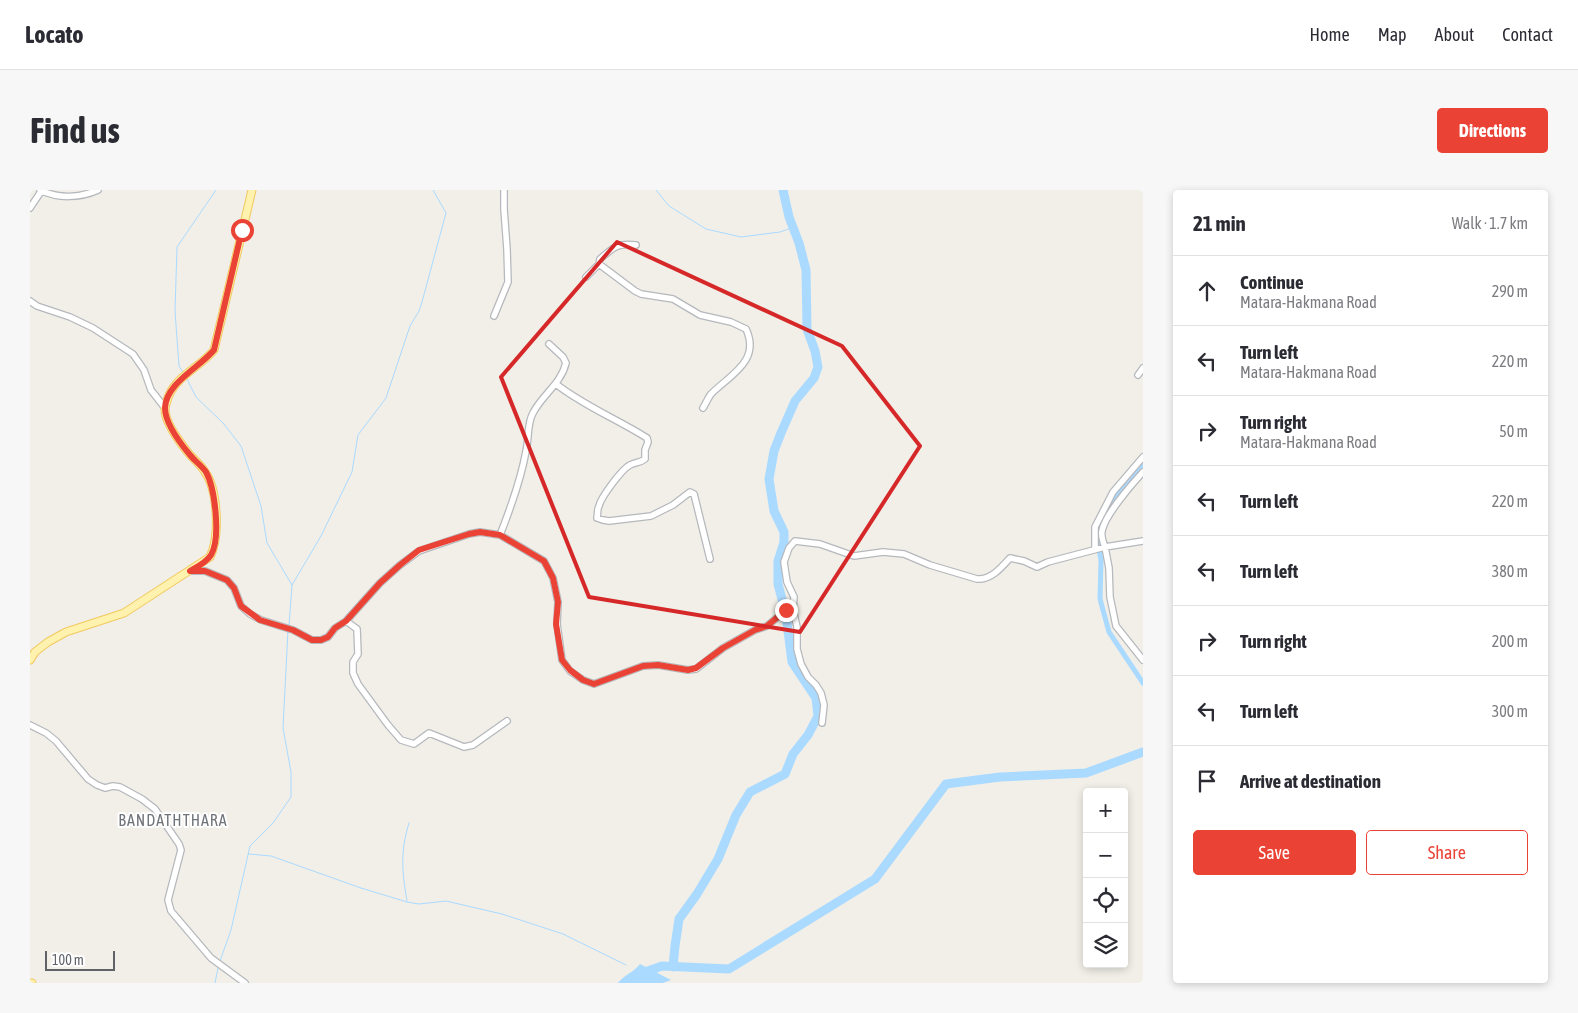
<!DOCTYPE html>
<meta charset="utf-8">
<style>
body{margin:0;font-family:"Asap Condensed",sans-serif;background:#f7f7f7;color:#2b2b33}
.controls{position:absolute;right:15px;bottom:15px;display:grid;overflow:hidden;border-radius:5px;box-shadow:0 2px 8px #0003}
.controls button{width:45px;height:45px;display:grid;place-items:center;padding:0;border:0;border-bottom:1px solid #e1e1e2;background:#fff;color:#2b2b33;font:25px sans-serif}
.scale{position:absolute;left:15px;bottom:12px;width:70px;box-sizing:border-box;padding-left:5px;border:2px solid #5f6368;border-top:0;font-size:14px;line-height:18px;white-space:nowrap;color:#5f6368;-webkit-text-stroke:4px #fff;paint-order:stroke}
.stop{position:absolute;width:15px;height:15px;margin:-11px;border:4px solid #ea4335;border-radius:50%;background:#fff}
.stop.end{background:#ea4335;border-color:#fff;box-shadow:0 1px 5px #0008}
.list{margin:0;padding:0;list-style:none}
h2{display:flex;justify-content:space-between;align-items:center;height:65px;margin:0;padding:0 20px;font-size:21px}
h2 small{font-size:16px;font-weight:400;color:#7c7c81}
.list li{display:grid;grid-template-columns:32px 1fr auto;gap:15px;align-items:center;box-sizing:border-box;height:70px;padding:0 20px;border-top:1px solid #e1e1e2}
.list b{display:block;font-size:19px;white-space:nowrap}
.list p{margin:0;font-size:16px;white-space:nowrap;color:#7c7c81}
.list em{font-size:16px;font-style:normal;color:#7c7c81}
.actions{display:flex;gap:10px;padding:15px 20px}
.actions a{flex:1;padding:11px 0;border:1px solid #ea4335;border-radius:5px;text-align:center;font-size:18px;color:#ea4335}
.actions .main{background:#ea4335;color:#fff}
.icon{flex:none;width:28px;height:28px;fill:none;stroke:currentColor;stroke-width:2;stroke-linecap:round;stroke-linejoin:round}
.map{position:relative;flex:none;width:1113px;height:793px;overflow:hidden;border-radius:5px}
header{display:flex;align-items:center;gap:30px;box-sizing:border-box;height:70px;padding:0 25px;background:#fff;border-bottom:1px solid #e1e1e2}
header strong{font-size:24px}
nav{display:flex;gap:28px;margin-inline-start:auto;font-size:18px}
.intro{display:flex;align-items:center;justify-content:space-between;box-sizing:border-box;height:120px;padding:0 30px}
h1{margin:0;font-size:35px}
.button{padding:12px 22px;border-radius:5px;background:#ea4335;color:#fff;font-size:18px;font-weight:700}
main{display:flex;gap:30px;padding:0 30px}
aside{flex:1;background:#fff;border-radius:5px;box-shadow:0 2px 8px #0003}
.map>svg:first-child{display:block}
.water{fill:#aadaff}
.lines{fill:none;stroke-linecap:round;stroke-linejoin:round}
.stream{stroke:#aadaff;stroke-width:1}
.canal{stroke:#aadaff;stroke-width:5}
.river{stroke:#aadaff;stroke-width:9}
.minor-casing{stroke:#b5b8bc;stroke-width:8}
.major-casing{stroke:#f2c960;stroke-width:9}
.minor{stroke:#fff;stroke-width:5.5}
.major{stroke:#fff2af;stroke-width:7}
.route{stroke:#ea4335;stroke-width:6}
.marked{fill:none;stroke:#d62828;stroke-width:4;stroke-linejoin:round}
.labels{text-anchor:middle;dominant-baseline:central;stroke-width:4;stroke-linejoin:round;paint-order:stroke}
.quarter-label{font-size:16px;letter-spacing:1px;fill:#70757a;stroke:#fff}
</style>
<header>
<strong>Locato</strong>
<nav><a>Home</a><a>Map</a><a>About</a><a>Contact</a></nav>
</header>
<div class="intro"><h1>Find us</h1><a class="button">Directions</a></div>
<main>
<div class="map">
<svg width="1113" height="793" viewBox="0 0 1113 793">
<rect width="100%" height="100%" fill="#f1efe8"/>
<path class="water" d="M 610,774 L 641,790 L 633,793 L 588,793 C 594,785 604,782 610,774 Z"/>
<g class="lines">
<path class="stream" d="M 626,0 L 639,16 L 676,39 L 711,47 L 750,42 L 764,37
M 154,184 L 149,176 L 145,121 L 147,57 L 186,0
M 156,187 L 166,207 L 193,233 L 211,256 L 231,316 L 237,353 L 262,395
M 259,436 L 262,395 L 291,346 L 322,282 L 328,245 L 356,208 L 380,136 L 389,121 L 392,112 L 416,23 L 403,0
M 219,664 L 241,666 L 331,698 L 377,712 L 389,714 L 416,711 L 472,724 L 533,744 L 596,775
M 377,711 C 372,682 370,662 379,633
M 190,771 L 201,740 L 220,656 L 243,633 L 261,607 L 261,582 L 253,538 L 258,440
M 185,793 L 188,778"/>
<path class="canal" d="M 1113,275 L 1092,299 L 1074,327 L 1070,336 L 1067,350 L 1071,370 L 1070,409 L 1079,442 L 1113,493"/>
<path class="river" d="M 753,0 L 759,27 L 769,53 L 776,80 L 777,139 L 785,161 L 788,177 L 784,188 L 765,211 L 751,243 L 744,261 L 739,289 L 744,321 L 754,342 L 754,352 L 748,371 L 748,394 L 754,417
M 643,777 L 645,756 L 649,729 L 667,704 L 688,669 L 706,625 L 720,602 L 755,584 L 763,564 L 778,545 L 788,526 L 786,508 L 762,472 L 756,425
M 600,793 L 609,784 L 632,776 L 699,779 L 845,689 L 916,594 L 970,587 L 1056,583 L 1113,562"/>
<defs>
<path id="minor" d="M 10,0 C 28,9 50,8 68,0
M 0,18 L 12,0
M 569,74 L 570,69 C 584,57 587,53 606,55
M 556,87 L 569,74 L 605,101 L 611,104 L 643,109 L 670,125 L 701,132 L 716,139 C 731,171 700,185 681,204 C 678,208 676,213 673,218
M 0,111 L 7,116 L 40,127 L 63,138 L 103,164 L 114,180 L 121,200 L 135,218
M 464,126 L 478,92 L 477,59 L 474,19 L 474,0
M 1108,185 L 1113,178
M 526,194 C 554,216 587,229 617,248 L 618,252 L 615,260 L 615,269 C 610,273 606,272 600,275 C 592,279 571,307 569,316 C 567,319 568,324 567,328 L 573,330 L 579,331 L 621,326 L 643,315 L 660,302 L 664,304 L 680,369
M 470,345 C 481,317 491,290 496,261 C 499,249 497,233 503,223 C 512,205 531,194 536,173 L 533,167 L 519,154
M 1113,351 L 1075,357 L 1079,378 L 1080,407 L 1086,436 L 1113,470
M 1065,359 L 1065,337 L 1083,302 L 1113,267
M 160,381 L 175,381 L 197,390 L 204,398 L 211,416 L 220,424 L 231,430 L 263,440 L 282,450 L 291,450 L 298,447 L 305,438 L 316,431 L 350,393 L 370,375 L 389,361 L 439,344 L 450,342 L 470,345 L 514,371 L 523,388 L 528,412 L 527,434 L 532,470 L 540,481 L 553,490 L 564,494 L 613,476 L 628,475 L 658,480 L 666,479 L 693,458 L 725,440 L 737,436 L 756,420 L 763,419
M 316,431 L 327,439 L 328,464 L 323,472 L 323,483 L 328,494 L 358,535 L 371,550 L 384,554 L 399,543 L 434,557 L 443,555 L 477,531
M 792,533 L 794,515 L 791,503 L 786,495 L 778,487 L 771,474 L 767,459 L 767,437 L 763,419 L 764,407 L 757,392 L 754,372 L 759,358 L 765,351 L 790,354 L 824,366 L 853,362 L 874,364 L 900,375 L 947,389 C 961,390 971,378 980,368 L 994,371 L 1007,377 L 1018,372 L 1075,357 C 1073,352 1071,346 1072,341 C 1075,325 1102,294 1113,282
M 0,535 L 16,543 L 26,551 L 58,589 L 67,595 L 75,598 L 83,596 L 90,597 L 112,609 L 125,619 L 149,654 L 151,660 L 138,710 L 141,721 L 181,768 L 215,793"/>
<path id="major" d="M 0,470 L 5,462 L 18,452 L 36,442 L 94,423 L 180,367 C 190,347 188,300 175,282 C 171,275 165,270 160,265 C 151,254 134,232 135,218 C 136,214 138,207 140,203 C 149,185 171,176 184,160 L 222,0
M 0,793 L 2,793"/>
</defs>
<use href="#minor" class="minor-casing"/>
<use href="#major" class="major-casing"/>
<use href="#minor" class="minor"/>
<use href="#major" class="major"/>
</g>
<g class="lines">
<path class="route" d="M 212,40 L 184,160 C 169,178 136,193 135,218 C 135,234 150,253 160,265 C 165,271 172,276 176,282 C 185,298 191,348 181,365 C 177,372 167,377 160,381 L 175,381 L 197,390 L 204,398 L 211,416 L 230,430 L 263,440 L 282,450 L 291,450 L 298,447 L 305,438 L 316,431 L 350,393 L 370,375 L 389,360 L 439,344 L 450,342 L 470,345 L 514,371 L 523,388 L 528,412 L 526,434 L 532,470 L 540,480 L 553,490 L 564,494 L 613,476 L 628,475 L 658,480 L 666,478 L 693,458 L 725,440 L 737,436 L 756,420"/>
</g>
<path class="marked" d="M 587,52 L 812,156 L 890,256 L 770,442 L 559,407 L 471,187 Z"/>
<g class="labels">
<g class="quarter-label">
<text x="143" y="630">BANDATHTHARA</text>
</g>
</g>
</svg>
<div class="controls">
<button>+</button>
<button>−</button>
<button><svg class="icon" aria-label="locate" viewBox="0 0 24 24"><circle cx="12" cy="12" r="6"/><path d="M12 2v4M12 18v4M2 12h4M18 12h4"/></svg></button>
<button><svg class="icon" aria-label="layers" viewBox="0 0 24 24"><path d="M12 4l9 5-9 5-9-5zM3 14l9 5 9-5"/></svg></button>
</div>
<div class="scale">100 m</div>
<div class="stop" style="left:212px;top:40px"></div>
<div class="stop end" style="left:756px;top:420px"></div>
</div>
<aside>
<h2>21 min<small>Walk · 1.7 km</small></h2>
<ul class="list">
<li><svg class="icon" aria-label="ahead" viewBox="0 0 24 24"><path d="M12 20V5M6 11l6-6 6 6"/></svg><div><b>Continue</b><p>Matara-Hakmana Road</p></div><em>290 m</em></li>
<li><svg class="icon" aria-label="left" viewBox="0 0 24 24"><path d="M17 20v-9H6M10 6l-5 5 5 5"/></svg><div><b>Turn left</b><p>Matara-Hakmana Road</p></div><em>220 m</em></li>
<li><svg class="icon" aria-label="right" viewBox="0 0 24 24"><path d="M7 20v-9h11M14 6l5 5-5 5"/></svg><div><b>Turn right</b><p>Matara-Hakmana Road</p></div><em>50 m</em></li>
<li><svg class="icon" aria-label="left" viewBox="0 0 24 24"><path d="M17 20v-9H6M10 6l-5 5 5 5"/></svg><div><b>Turn left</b></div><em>220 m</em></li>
<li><svg class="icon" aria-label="left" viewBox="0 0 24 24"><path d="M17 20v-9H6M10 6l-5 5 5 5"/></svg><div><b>Turn left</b></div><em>380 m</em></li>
<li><svg class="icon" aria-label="right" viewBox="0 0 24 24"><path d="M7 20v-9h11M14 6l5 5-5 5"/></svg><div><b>Turn right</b></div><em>200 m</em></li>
<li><svg class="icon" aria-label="left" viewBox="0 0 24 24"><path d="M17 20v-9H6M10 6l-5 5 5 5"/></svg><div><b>Turn left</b></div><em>300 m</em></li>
<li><svg class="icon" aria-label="arrive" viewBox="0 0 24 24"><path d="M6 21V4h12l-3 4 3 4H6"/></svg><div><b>Arrive at destination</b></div></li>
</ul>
<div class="actions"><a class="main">Save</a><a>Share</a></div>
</aside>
</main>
